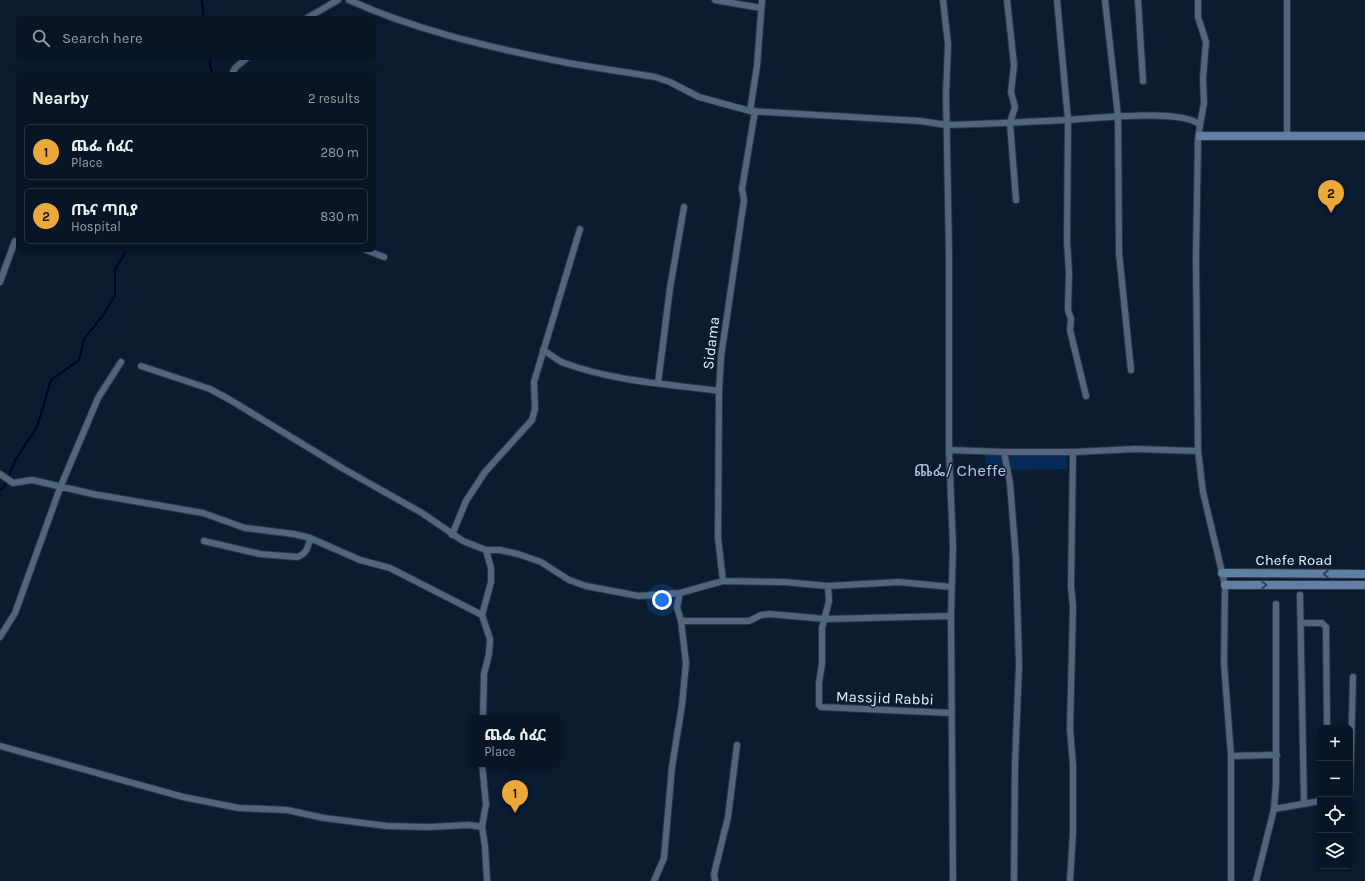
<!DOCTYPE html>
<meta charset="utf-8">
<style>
body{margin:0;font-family:Karla,"Noto Sans Ethiopic",sans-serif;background:#162232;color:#f1f3f6}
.controls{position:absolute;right:12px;bottom:12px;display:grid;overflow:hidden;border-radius:6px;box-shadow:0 4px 16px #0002}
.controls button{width:36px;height:36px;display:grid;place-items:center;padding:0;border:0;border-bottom:1px solid #293442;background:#081525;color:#f1f3f6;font:20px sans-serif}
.you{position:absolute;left:662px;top:600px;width:14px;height:14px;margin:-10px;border:3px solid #fff;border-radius:50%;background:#1a73e8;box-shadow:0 0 0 6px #1a73e833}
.badge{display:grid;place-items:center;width:26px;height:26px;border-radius:50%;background:#eca93a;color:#111;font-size:13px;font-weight:700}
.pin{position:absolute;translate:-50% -33px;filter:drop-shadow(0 1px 2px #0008)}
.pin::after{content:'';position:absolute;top:21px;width:14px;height:12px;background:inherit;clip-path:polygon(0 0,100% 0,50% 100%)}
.popup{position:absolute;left:470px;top:715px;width:90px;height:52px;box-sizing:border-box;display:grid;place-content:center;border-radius:6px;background:#081525;filter:drop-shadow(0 1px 3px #0005);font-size:13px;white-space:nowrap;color:#989fa7}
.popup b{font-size:15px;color:#f1f3f6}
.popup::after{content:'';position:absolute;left:50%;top:100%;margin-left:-8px;border:8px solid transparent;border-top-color:#081525}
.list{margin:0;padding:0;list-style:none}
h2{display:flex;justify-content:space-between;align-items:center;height:52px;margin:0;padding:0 16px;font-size:17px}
h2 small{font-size:13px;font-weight:400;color:#989fa7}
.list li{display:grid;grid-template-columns:26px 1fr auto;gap:12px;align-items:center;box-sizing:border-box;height:56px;margin:0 8px 8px;padding:0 8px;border:1px solid #293442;border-radius:6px}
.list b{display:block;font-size:15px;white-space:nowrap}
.list p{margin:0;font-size:13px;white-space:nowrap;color:#989fa7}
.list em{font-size:13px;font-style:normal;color:#989fa7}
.icon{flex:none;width:22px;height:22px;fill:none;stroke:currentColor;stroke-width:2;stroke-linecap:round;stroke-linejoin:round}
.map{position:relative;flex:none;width:1365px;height:881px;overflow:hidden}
.search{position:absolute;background:#081525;box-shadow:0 4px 16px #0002;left:16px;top:16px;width:360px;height:44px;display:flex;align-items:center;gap:10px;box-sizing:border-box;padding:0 14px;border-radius:6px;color:#989fa7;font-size:15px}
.panel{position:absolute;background:#081525;box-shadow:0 4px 16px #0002;left:16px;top:72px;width:360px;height:180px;border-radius:6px}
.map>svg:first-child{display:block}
.green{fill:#052a55}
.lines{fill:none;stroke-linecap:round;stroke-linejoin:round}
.stream{stroke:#00002b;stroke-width:2}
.street-casing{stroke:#2e3546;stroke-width:8}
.secondary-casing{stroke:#2e3546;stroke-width:10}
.street{stroke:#51657e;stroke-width:6}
.secondary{stroke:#617ea3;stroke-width:8}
.oneway{stroke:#293e59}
.labels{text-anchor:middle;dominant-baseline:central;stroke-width:3;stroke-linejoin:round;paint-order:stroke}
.street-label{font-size:15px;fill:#e8f1fd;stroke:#0b1c31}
.quarter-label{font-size:17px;fill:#b0c5e3;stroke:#0b1c31}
</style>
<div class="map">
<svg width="1365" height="881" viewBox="0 0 1365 881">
<rect width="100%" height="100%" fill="#0b1c31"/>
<path class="green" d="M 985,455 L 1067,455 L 1067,469 L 986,470 Z"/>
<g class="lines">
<path class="stream" d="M 202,0 L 204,18
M 209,58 L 212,74
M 0,490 L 4,487 L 16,459 L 37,427 L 51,380 L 79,360 L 84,339 L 104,314 L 115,295 L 115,269 L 127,250"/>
<defs>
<path id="street" d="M 349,0 C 413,29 484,46 553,60 C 586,67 621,71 655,77 L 670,82 L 699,97 L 750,111 L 920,121 L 947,125 C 986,124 1026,122 1065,120 C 1092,119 1182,108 1200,125 L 1198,139 L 1196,258 L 1198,451 L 1203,492 L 1225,585 L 1224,663 L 1231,756 L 1231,881
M 715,0 L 761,8
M 943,0 L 948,44 L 946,94 L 949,254 L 949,450 L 953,546 L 951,616 L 953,881
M 1007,0 L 1014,65 L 1011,92 L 1015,107 L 1010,123 L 1016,200
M 1057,0 L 1068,120 L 1067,242 L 1069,272 L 1068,310 L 1071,319 L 1070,330 L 1086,396
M 1105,0 L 1118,116 L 1119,253 L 1131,370
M 1138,0 L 1143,81
M 1198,0 L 1198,17 L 1206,42 L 1203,78 L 1204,103 L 1200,125
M 307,18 L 338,0
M 232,74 L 235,68 L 247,58
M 750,111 L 757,66 L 762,0
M 1287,135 L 1287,0
M 366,250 L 384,257
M 0,282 L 15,241
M 543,350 C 550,354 557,360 564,363 C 613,381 667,384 719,391
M 141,366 L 210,389 L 232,401 L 342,468 L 422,513 L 463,541 L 486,550 L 500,550 L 518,554 L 541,562 L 569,580 L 586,586 L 639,596 L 680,593 L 723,581 L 784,582 L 828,586 L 899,582 L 951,587
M 658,383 L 670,288 L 684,207
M 949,450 L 1004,452 L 1073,452 L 1136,449 L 1198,451
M 1004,452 L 1010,483 L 1016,560 L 1019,665 L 1015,764 L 1014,881
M 0,474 L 13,483 L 32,480 L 93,494 L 203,513 L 245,528 L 294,534 L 310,538 L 360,560 L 390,568 L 482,615
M 452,535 L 466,501 L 485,472 L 532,420 L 535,409 L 534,382 L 580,229
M 204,541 L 260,554 L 297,557 C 307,554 308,547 310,538
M 723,581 L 718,538 L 719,391 L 721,357 L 744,200 L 742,189 L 755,111
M 828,586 L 829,601 L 822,628 L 822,664 L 819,683 L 819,705 L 821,707 L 951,713
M 1300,595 L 1304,804
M 681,621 L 749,621 L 761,615 L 770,614 L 825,619 L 951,616
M 1301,623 L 1322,623 L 1326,627 L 1327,728
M 0,637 L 15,613 L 60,488 L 98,398 L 121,362
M 483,718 L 484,674 L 489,654 L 490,639 L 482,615 L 491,582 L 491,568 L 486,550
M 0,746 L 183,797 L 239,808 L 287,810 L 324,818 L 387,826 L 428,827 L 469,825 L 482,827
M 1231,756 L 1277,755
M 482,764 L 486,804 L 482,827 L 485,846 L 487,881
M 1350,790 L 1353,677
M 1274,809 L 1320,801
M 654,881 L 664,858 L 672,767 L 682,705 L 686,663 L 681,621 L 677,607 L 680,593
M 715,881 L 714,874 L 728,817 L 737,745
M 1070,881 L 1073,833 L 1073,765 L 1070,729 L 1073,606 L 1071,587 L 1073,452
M 1256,881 L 1274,809 L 1276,783 L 1276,604"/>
<path id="secondary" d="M 1200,136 L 1365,136
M 1222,573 L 1365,574
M 1225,585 L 1365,585"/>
</defs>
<use href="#street" class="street-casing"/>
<use href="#secondary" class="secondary-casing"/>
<use href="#street" class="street"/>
<use href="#secondary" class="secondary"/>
</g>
<defs><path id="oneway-chevron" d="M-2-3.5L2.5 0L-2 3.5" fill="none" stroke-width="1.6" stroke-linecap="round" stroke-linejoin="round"/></defs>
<g class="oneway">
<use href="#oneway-chevron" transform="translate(1326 574) rotate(-180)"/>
<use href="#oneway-chevron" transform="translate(1264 585)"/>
</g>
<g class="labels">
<g class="street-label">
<text transform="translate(711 343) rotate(-83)">Sidama</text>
<text x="1294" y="560">Chefe Road</text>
<text transform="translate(885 698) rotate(2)">Massjid Rabbi</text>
</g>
<g class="quarter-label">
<text x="960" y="470">ጨፌ/ Cheffe</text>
</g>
</g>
</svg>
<div class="controls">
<button>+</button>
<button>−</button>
<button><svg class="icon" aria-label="locate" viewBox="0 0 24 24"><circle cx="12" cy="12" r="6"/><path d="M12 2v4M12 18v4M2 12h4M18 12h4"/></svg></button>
<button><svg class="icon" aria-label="layers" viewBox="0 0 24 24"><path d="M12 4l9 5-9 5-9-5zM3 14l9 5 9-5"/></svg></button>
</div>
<div class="you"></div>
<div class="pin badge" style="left:515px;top:813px">1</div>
<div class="popup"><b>ጨፌ ሰፈር</b>Place</div>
<div class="pin badge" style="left:1331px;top:213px">2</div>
<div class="search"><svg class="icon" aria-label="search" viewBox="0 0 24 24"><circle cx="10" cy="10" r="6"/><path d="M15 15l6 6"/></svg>Search here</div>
<section class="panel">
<h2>Nearby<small>2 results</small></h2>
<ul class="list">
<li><span class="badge">1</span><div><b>ጨፌ ሰፈር</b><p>Place</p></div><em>280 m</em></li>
<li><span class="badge">2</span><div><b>ጤና ጣቢያ</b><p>Hospital</p></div><em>830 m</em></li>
</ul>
</section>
</div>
